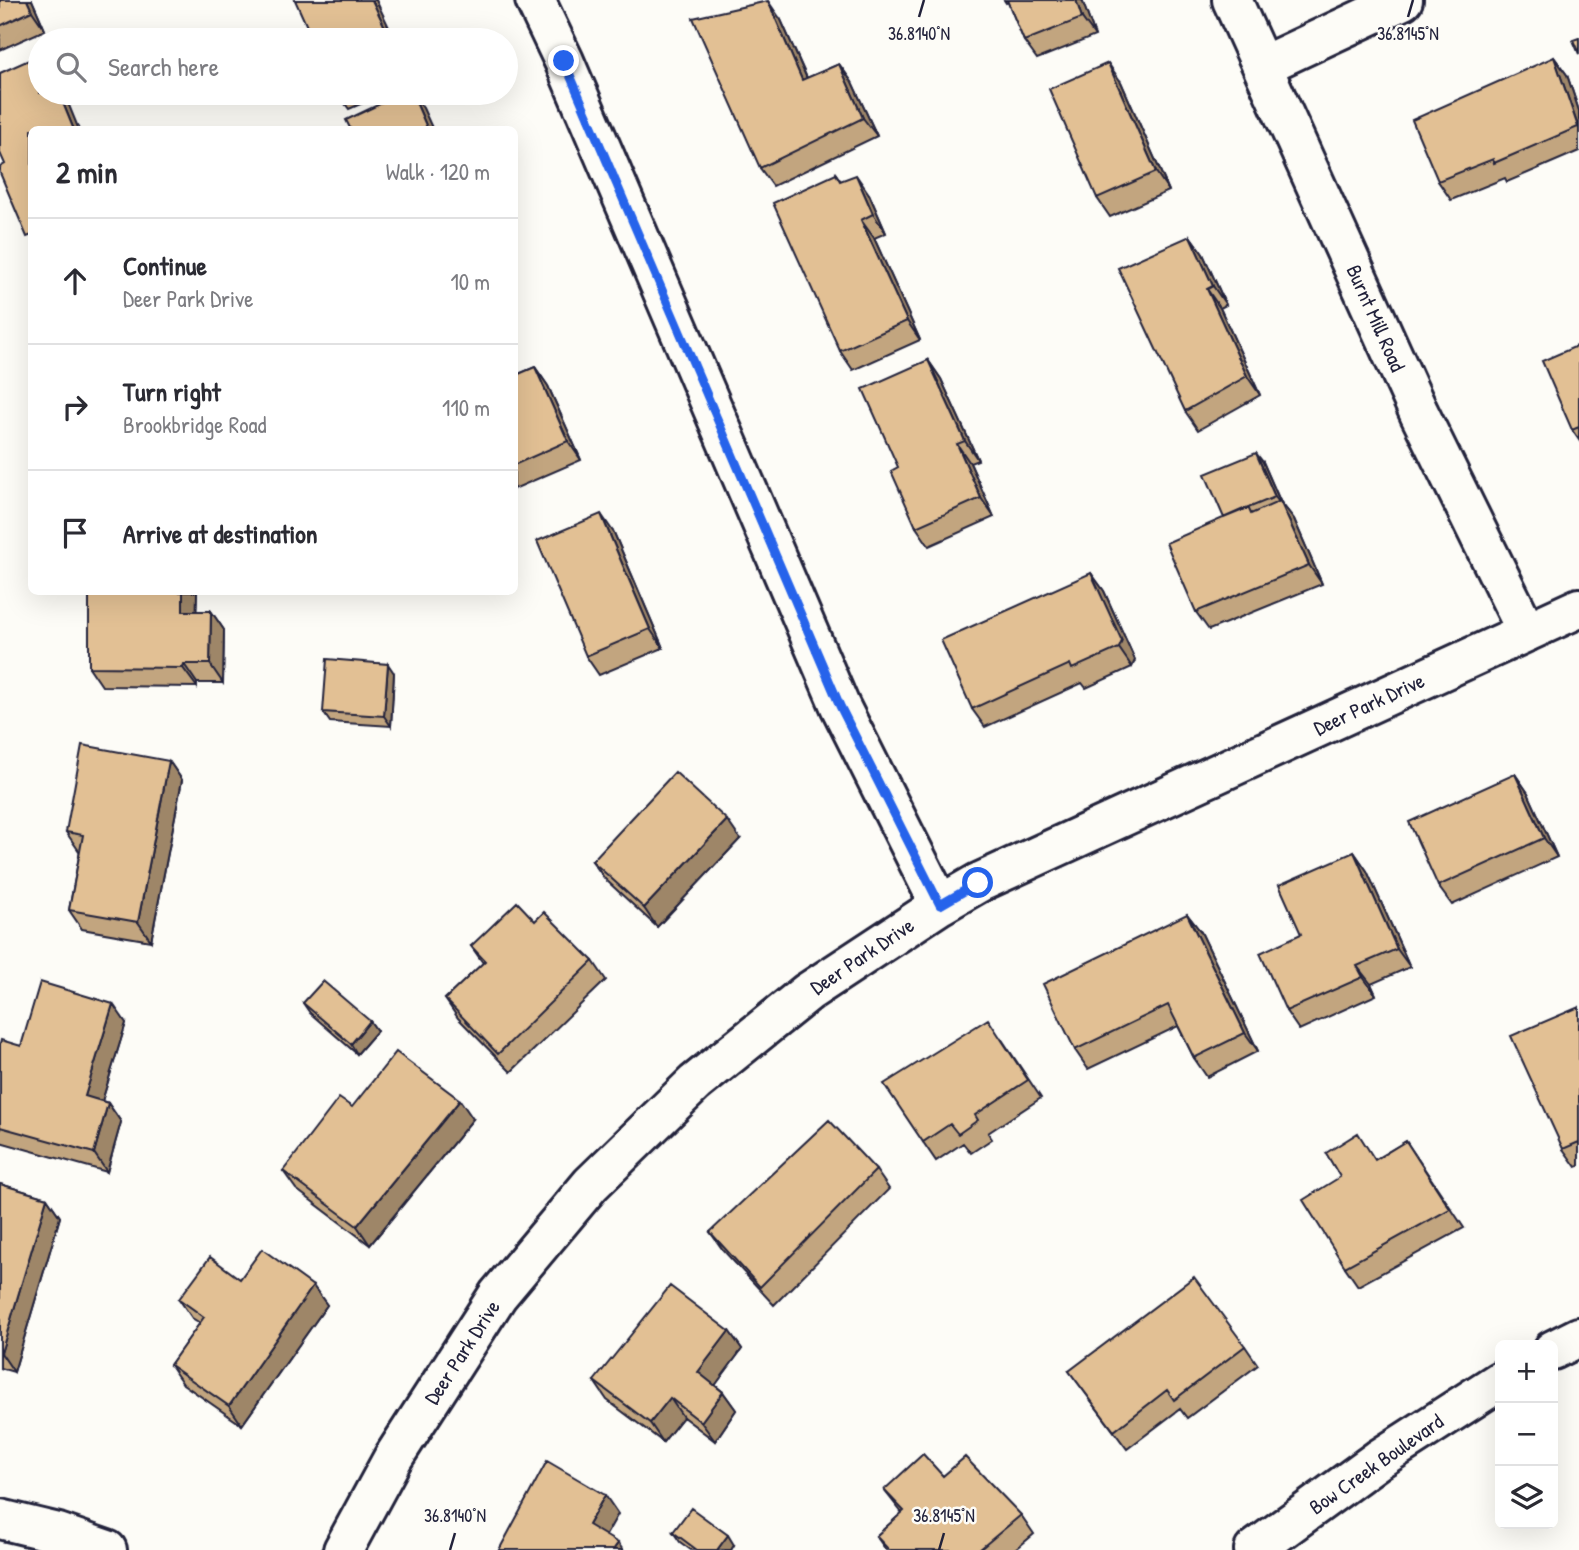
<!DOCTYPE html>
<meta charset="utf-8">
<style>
body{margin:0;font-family:"Patrick Hand",sans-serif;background:#f2f2f3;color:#2b2b33}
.controls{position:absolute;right:21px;bottom:21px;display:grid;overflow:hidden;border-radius:10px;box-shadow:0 7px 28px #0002}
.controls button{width:63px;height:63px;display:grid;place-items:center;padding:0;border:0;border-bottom:2px solid #e1e1e2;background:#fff;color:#2b2b33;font:35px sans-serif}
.stop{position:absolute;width:21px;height:21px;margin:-16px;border:5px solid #2563eb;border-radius:50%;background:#fff}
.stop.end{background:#2563eb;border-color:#fff;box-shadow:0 2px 7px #0008}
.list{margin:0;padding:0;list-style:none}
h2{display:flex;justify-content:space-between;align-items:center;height:91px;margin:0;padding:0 28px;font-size:30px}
h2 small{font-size:23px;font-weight:400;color:#7c7c81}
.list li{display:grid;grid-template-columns:46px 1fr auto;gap:21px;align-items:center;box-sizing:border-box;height:126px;padding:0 28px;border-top:2px solid #e1e1e2}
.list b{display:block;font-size:26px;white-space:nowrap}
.list p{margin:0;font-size:23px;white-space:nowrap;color:#7c7c81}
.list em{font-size:23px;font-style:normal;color:#7c7c81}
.icon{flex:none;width:38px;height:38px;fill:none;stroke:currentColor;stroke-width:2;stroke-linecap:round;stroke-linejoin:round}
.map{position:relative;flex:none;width:1579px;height:1550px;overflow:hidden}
.search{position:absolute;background:#fff;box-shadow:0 7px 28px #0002;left:28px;top:28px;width:490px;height:77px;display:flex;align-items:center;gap:18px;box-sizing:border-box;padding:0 24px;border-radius:38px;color:#7c7c81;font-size:26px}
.panel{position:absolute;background:#fff;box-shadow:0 7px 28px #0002;left:28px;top:126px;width:490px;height:469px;border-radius:10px}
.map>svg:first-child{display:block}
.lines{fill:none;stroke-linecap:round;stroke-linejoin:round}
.minor-casing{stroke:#22223b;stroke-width:44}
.tertiary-casing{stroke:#22223b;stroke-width:44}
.minor{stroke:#fdfcf7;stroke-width:38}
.tertiary{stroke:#fdfcf7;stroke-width:38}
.wall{fill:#c2a57f;stroke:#22223b;stroke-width:2}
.shaded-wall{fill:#9e8668;stroke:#22223b;stroke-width:2}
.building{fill:#e2c094;stroke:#22223b;stroke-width:2}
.route{stroke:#2563eb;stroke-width:9}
.ticks{fill:none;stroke:#22223b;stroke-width:2.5}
.labels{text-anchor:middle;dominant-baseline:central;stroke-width:5;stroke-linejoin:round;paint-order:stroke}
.street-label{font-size:21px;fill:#22223b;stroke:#fdfcf7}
.ticks-label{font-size:18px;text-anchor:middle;fill:#22223b;stroke:#fdfcf7;stroke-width:5;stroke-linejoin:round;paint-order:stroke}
</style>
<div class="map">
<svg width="1579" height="1550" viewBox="0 0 1579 1550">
<rect width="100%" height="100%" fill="#fdfcf7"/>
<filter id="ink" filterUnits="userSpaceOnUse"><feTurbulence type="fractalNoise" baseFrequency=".0143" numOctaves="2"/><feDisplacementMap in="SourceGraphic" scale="14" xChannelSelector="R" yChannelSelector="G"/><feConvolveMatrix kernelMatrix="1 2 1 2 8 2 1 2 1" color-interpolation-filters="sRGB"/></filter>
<g filter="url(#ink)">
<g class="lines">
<defs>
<path id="minor" d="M 535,0 L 564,61 L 840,706 L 940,905
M 1232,0 L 1419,413 L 1527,632
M 1262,66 L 1403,0
M 0,1519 L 58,1533 L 107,1550
M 343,1550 L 393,1458 L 498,1295 L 591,1184 L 695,1083 L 808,992 L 940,905 L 978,883 L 1579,608"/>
<path id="tertiary" d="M 1553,1350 L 1579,1337
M 1254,1550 L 1379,1459 L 1500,1381"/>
</defs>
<use href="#minor" class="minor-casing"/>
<use href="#tertiary" class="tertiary-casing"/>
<use href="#minor" class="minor"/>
<use href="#tertiary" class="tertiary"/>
</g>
<path class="wall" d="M 0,0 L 32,0 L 45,30 L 0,50 Z
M 1004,0 L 1082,0 L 1095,36 L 1037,59 L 1024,41 L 1008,2 L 1006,3 Z
M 781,20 L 807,78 L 839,64 L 852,82 L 877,136 L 773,186 L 760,168 Z
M 1554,57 L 1567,75 L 1579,111 L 1579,151 L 1507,182 L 1505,178 L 1451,200 L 1438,181 Z
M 1121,82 L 1169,191 L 1110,217 L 1097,198 Z
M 337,93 L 386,93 L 349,109 Z
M 836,174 L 841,181 L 869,194 L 886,233 L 874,238 L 920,340 L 853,370 L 840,351 Z
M 1190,236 L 1203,254 L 1226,305 L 1220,308 L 1260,395 L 1198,430 L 1185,411 Z
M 1579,345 L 1579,440 L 1572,430 Z
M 928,360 L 941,379 L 978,460 L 970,463 L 994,517 L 929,546 L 916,527 L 898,467 Z
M 535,367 L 548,386 L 581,460 L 514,489 L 514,376 Z
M 1263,462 L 1280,501 L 1294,519 L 1322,584 L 1209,630 L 1196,612 L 1224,518 Z
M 614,533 L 663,648 L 599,675 L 586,656 Z
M 1091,573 L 1104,591 L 1135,660 L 1132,667 L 1086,688 L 1082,683 L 985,727 L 972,709 Z
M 197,592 L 196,611 L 211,611 L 224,630 L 223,683 L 197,683 L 197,687 L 102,686 L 89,667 Z
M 394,673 L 391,726 L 330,722 L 323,712 Z
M 169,761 L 182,780 L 151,941 L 82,929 L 69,910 L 80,851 L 79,851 L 66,832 Z
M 1515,774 L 1528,793 L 1557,857 L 1452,905 L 1438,886 Z
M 740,839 L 657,927 L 605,879 L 592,861 Z
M 1354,852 L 1367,871 L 1410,967 L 1371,984 L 1376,995 L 1299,1030 L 1286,1011 L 1301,934 Z
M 1187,914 L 1201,932 L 1258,1051 L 1207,1077 L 1194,1058 L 1178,1026 L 1088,1069 L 1075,1050 Z
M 535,921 L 593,961 L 606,980 L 511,1072 L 458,1018 L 445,999 L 483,963 L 471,946 Z
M 303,1003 L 370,1021 L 377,1031 L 357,1054 L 310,1013 Z
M 1579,1007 L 1579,1166 L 1576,1167 L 1563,1149 Z
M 126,1023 L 102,1101 L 108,1103 L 121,1122 L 107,1172 L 0,1142 L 0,1044 L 21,1046 Z
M 1001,1038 L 1041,1098 L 988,1133 L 992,1139 L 971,1153 L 963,1143 L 936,1161 L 923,1142 Z
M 352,1107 L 473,1119 L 370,1245 L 296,1189 L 283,1171 Z
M 1406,1141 L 1464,1228 L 1358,1286 L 1345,1267 L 1376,1159 Z
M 876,1170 L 889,1189 L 774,1305 L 723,1250 L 710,1232 Z
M 0,1184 L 47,1198 L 60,1217 L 14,1372 L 0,1368 Z
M 240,1279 L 313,1286 L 327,1305 L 242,1425 L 183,1384 L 170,1365 L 200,1323 L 192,1318 L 179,1299 Z
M 729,1331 L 742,1349 L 715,1385 L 723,1392 L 736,1410 L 715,1441 L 683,1417 L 663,1442 L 607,1400 L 594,1381 Z
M 1245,1346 L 1258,1365 L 1187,1418 L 1180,1409 L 1127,1449 L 1069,1371 Z
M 943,1476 L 1021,1515 L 1034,1534 L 1015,1550 L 886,1550 L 876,1536 L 902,1513 L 884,1490 Z
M 673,1532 L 734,1545 L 731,1550 L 691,1550 L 680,1542 Z"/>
<path class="shaded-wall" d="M 27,0 L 32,0 L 45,30 L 32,11 Z
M 372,0 L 376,0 L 395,40 L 391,40 Z
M 1076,0 L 1082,0 L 1095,36 L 1082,18 Z
M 768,1 L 781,20 L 816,99 L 802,80 Z
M 1554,57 L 1567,75 L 1579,111 L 1579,129 Z
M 1108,63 L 1121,82 L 1169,191 L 1156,172 Z
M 839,64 L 852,82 L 877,136 L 863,118 Z
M 59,93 L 64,93 L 79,130 L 74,130 Z
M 412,93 L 423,108 L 433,130 L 428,130 Z
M 856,175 L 869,194 L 886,233 L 873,214 Z
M 861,220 L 874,238 L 920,340 L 907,321 Z
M 1190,236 L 1203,254 L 1226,305 L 1213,286 Z
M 1207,289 L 1220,308 L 1260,395 L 1247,376 Z
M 928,360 L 941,379 L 978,460 L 965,441 Z
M 535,367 L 548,386 L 581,460 L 568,441 Z
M 957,444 L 970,463 L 994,517 L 981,498 Z
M 1256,453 L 1263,462 L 1282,506 L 1275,497 Z
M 1280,501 L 1294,519 L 1322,584 L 1309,565 Z
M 601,514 L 614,533 L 663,648 L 650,629 Z
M 1091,573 L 1104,591 L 1135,660 L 1132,667 L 1119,648 Z
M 183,592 L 197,592 L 196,630 L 183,611 Z
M 211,611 L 224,630 L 223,683 L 210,664 Z
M 184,664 L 197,683 L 197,687 L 183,668 Z
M 388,664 L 394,673 L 391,726 L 384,716 Z
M 169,761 L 182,780 L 151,941 L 138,922 Z
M 1515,774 L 1528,793 L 1557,857 L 1544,838 Z
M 727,820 L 740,839 L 657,927 L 644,908 Z
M 1354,852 L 1367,871 L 1410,967 L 1397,949 Z
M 1187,914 L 1201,932 L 1258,1051 L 1245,1033 Z
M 1357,966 L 1371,984 L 1376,995 L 1363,977 Z
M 113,1004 L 126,1023 L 98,1114 L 85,1096 Z
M 370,1021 L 377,1031 L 357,1054 L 351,1044 Z
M 460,1100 L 473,1119 L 370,1245 L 357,1226 Z
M 108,1103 L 121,1122 L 107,1172 L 94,1153 Z
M 47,1198 L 60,1217 L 14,1372 L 1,1353 Z
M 313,1286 L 327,1305 L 242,1425 L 229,1406 Z
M 729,1331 L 742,1349 L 711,1391 L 698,1372 Z
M 723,1392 L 736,1410 L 715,1441 L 701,1422 Z
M 670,1398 L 683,1417 L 663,1442 L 650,1423 Z
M 605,1495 L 618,1514 L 601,1544 L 588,1525 Z
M 728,1535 L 734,1545 L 731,1550 L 717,1550 Z
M 618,1543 L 623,1550 L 613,1550 Z"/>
<path class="building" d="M 0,0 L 27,0 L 32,11 L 0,26 Z
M 295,0 L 372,0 L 391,40 L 313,40 Z
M 1007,0 L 1076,0 L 1082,18 L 1024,41 Z
M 768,1 L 802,80 L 839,64 L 863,118 L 760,168 L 693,18 Z
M 1579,38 L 1579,54 L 1573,40 Z
M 40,55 L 40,93 L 59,93 L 74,130 L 32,130 L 32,235 L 27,237 L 0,173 L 0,167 L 5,164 L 0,153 L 0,73 Z
M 1554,57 L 1578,127 L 1494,163 L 1493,159 L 1438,181 L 1412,120 Z
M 1108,63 L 1156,172 L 1097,198 L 1049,89 Z
M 403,93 L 412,93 L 428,130 L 351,130 L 346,120 Z
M 836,174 L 840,181 L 856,175 L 873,214 L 861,220 L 907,321 L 840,351 L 773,203 Z
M 1190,236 L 1213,286 L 1207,289 L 1247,376 L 1185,411 L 1118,268 Z
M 1579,345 L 1579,427 L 1572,430 L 1542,361 Z
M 928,360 L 965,441 L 957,444 L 981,498 L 916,527 L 891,471 L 898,467 L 863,389 Z
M 535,367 L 568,441 L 514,465 L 514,376 Z
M 1256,453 L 1275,497 L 1224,518 L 1205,474 Z
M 1280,501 L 1309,565 L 1196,612 L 1166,543 L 1248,507 L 1251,514 Z
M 601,514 L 650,629 L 586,656 L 537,541 Z
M 1091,573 L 1122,641 L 1119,648 L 1072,669 L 1070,664 L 972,709 L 941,640 Z
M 89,592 L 183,592 L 183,611 L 211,611 L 210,664 L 184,664 L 183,668 L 89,667 Z
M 327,659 L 388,664 L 384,716 L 323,712 Z
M 82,745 L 169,761 L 138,922 L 69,910 L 83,835 L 66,832 Z
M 675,772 L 727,820 L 644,908 L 592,861 Z
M 1515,774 L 1544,838 L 1438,886 L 1409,822 Z
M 1354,852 L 1397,949 L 1357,966 L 1363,977 L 1286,1011 L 1260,953 L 1301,934 L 1279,885 Z
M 517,902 L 535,921 L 544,912 L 593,961 L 498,1054 L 445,999 L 485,961 L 471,946 Z
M 1187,914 L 1245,1033 L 1194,1058 L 1168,1005 L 1075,1050 L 1043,984 Z
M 323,981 L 370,1021 L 351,1044 L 303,1003 Z
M 40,982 L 113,1004 L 85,1096 L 108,1103 L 94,1153 L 0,1127 L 0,1044 L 1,1040 L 21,1046 Z
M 1579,1007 L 1579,1142 L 1563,1149 L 1511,1036 Z
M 988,1019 L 1028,1080 L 975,1115 L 978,1120 L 958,1134 L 950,1124 L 923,1142 L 884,1084 Z
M 396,1052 L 460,1100 L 357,1226 L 283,1171 L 339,1098 L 352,1107 Z
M 829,1120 L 876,1170 L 760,1287 L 710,1232 Z
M 1358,1133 L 1375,1160 L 1406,1141 L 1450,1209 L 1345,1267 L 1303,1200 L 1340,1177 L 1326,1153 Z
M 0,1184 L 47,1198 L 1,1353 L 0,1353 Z
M 262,1249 L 313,1286 L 229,1406 L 170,1365 L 204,1317 L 179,1299 L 210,1257 L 240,1279 Z
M 1194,1277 L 1245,1346 L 1174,1400 L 1167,1390 L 1114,1431 L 1069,1371 Z
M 670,1286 L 729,1331 L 698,1372 L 723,1392 L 701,1422 L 670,1398 L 650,1423 L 594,1381 Z
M 923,1454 L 943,1476 L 965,1457 L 1021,1515 L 979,1550 L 889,1550 L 876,1536 L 904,1511 L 884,1490 Z
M 547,1461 L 605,1495 L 588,1525 L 618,1543 L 613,1550 L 499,1550 Z
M 691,1508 L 728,1535 L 717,1550 L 697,1550 L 673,1532 Z"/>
</g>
<g class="lines" filter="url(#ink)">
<path class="route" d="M 564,61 L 840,706 L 940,905 L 978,883"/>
</g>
<path class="ticks" d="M 919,17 L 924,0M 1408,17 L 1413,0M 450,1550 L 455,1533M 939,1550 L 944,1533"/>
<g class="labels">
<g class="street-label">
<text transform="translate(1376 318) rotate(66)">Burnt Mill Road</text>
<text transform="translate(1369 704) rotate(-25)">Deer Park Drive</text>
<text transform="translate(862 956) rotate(-34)">Deer Park Drive</text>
<text transform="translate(462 1352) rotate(-57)">Deer Park Drive</text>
<text transform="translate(1376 1464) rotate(-35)">Bow Creek Boulevard</text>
</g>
</g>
<g class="ticks-label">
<text x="919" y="40">36.8140°N</text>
<text x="1408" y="40">36.8145°N</text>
<text x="455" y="1522">36.8140°N</text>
<text x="944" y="1522">36.8145°N</text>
</g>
</svg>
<div class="controls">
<button>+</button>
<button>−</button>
<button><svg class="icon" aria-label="layers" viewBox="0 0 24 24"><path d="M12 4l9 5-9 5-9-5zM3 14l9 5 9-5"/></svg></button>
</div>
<div class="stop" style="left:978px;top:883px"></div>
<div class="stop end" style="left:564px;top:61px"></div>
<div class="search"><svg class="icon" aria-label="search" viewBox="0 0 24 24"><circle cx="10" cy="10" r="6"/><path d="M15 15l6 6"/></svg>Search here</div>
<section class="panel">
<h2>2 min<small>Walk · 120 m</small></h2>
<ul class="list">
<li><svg class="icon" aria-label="ahead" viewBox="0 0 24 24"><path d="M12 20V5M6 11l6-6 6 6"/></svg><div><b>Continue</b><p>Deer Park Drive</p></div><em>10 m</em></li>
<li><svg class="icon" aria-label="right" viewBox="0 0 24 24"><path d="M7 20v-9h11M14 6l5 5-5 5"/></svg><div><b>Turn right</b><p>Brookbridge Road</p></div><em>110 m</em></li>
<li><svg class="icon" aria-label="arrive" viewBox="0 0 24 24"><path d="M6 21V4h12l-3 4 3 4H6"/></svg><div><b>Arrive at destination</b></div></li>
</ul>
</section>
</div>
